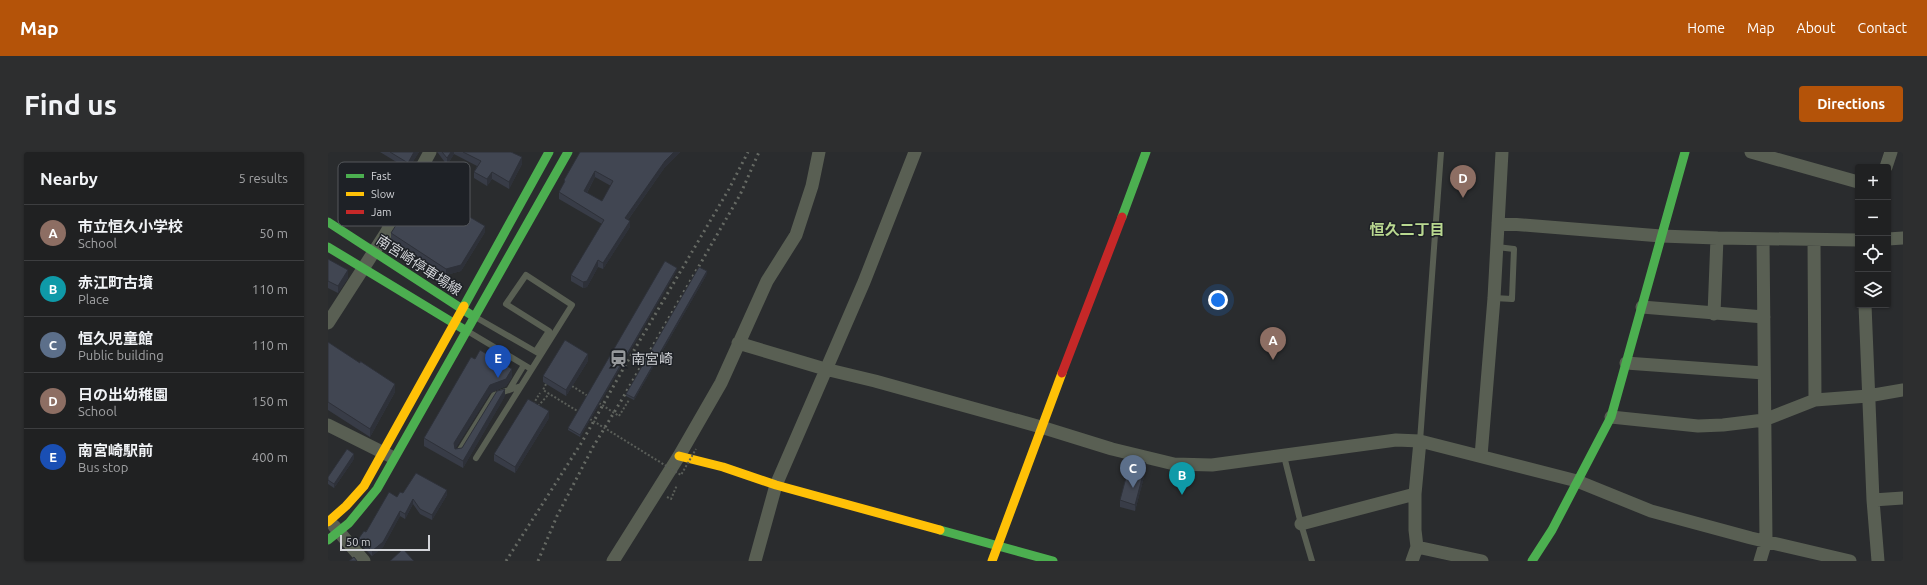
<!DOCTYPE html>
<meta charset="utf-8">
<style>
body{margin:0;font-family:Ubuntu,"Noto Sans JP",sans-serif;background:#2d2e2f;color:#f1f3f6}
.controls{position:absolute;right:12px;top:12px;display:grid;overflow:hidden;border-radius:4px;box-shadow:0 1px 3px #0004}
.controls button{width:36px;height:36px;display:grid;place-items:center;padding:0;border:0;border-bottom:1px solid #3d3e40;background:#202122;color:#f1f3f6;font:20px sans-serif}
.scale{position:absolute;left:12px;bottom:10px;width:90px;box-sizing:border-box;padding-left:4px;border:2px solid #d2d4d8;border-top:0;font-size:11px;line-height:14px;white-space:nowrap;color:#d2d4d8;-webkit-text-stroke:3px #1e2126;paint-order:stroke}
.you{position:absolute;left:890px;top:148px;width:14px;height:14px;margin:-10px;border:3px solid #fff;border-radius:50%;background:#1a73e8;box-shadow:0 0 0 6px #1a73e833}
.badge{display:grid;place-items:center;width:26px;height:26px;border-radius:50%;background:#b45309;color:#fff;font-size:13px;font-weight:700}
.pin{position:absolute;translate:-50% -33px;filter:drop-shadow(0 1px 2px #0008)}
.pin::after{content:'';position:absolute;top:21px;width:14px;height:12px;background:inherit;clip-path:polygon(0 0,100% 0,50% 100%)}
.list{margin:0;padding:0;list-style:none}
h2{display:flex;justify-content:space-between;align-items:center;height:52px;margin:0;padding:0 16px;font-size:17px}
h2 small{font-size:13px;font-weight:400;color:#a2a3a5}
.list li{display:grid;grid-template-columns:26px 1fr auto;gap:12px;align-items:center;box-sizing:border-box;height:56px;padding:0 16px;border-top:1px solid #3d3e40}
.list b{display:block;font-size:15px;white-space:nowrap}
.list p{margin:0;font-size:13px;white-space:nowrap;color:#a2a3a5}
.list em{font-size:13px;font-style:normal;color:#a2a3a5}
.icon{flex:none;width:22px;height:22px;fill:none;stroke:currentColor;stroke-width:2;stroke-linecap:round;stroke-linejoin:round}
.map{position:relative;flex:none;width:1575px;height:409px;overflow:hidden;border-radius:4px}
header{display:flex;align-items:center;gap:24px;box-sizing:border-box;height:56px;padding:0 20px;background:#b45309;color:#fff}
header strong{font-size:19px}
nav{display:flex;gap:22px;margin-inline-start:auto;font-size:14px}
.intro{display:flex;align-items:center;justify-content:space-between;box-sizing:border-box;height:96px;padding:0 24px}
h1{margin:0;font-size:28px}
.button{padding:10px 18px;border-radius:4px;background:#b45309;color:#fff;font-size:14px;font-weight:700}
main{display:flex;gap:24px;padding:0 24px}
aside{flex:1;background:#202122;border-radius:4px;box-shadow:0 1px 3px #0004}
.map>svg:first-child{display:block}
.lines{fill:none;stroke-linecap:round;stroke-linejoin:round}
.path{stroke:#5a5e59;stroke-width:2;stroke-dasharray:2 2;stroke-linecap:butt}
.lane{stroke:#595f53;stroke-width:6}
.street{stroke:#595f53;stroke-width:13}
.fast{stroke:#4caf50;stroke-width:9}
.slow{stroke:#ffc107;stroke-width:9}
.jam{stroke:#c62828;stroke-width:9}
.rail{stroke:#666a64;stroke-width:3;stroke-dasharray:2 4;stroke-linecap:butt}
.path-bridge{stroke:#5a5e59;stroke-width:2;stroke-dasharray:2 2;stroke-linecap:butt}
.wall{fill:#383c47;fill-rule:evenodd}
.shaded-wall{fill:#2e3139}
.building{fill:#414652;stroke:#2e3139;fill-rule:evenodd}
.labels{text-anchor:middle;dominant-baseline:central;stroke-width:3;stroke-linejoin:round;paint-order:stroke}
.street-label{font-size:14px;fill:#d2d4d8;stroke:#1e2126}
.poi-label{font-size:14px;fill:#d2d4d8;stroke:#1e2126;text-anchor:start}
.neighbourhood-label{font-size:15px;font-weight:bold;fill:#b9d890;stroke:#1e2126}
.key{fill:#1e2126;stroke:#54575b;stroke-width:1}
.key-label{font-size:11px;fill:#d2d4d8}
</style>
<header>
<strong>Map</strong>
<nav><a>Home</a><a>Map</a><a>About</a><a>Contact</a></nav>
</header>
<div class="intro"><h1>Find us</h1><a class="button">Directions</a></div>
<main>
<aside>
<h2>Nearby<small>5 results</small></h2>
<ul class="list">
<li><span class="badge" style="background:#8d6e63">A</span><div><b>市立恒久小学校</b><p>School</p></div><em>50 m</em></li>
<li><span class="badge" style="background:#0f9aa8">B</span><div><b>赤江町古墳</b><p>Place</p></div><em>110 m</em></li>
<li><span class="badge" style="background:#5c6f8a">C</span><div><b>恒久児童館</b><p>Public building</p></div><em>110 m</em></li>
<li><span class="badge" style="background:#8d6e63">D</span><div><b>日の出幼稚園</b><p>School</p></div><em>150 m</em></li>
<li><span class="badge" style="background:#1a4fb4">E</span><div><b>南宮崎駅前</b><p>Bus stop</p></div><em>400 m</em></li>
</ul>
</aside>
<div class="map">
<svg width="1575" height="409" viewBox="0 0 1575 409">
<rect width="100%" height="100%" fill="#2a2c2e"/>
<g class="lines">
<path class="path" d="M 207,252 L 206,251 L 212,241
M 210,254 L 221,242
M 291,264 L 301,248
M 339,345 L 343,347 L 349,333"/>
<path class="lane" d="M 1166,146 L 1184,147 L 1186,97 L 1169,95
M 149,166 L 210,201
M 141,180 L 203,217
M 181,238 L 196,213
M 1092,289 L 1113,0
M 130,301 L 166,243 L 193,234
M 956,304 L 973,372 L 984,409
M 148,306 L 244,153 L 198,123 L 178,152 L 221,179 L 208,199"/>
<path class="street" d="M 1423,0 L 1530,30
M 1558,15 L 1563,0
M 1170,71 L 1333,84 L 1389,86 L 1530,88
M 1560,87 L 1575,86
M 1486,88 L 1487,248
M 1537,153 L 1545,348 L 1550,409
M 1314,155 L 1436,165
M 1386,162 L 1389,86
M 0,171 L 58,81 L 102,0
M 410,191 L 497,217 L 547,229 L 713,275 L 784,297 L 846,312 L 884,313 L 1068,288 L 1092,289 L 1249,329 L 1323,359 L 1423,386 L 1522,409
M 1298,211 L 1436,221
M 1283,265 L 1370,274 L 1395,273 L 1436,268 L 1487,248 L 1540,244 L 1575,238
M 0,273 L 62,304
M 1153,304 L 1166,146 L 1174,0
M 1545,348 L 1575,346
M 973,372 L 1087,342
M 6,374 L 36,409
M 1089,395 L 1154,409
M 285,409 L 351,304 L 393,231 L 439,129 L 468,83 L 484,34 L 491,0
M 427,409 L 448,333 L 536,130 L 587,0
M 1084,409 L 1089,395 L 1087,378 L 1087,342 L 1092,289
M 1432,409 L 1438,389 L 1435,87"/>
<path class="fast" d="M 794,65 L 818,0
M 0,70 L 145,164
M 0,95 L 137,178
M 136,154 L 221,0
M 612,378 L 725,409
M 0,388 L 21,371 L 49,337 L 240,0
M 1204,409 L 1224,378 L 1283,265 L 1357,0"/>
<path class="slow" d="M 351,304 L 395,315 L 448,333 L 612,378
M 0,370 L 18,354 L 36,334 L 136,154
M 664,409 L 734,221"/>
<path class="jam" d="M 734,221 L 794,65"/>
<path class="rail" d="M 178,409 L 254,290 L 298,212 L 401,37 L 420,0
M 210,409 L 229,364 L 265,295 L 293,249 L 412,43 L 431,0"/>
<path class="path-bridge" d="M 218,232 L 215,238 L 251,260
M 244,234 L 260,244
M 271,251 L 291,264
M 262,267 L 353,323 L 368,297"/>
</g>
<path class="wall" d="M 52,0 L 91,0 L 80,17 Z
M 109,0 L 185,0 L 185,1 L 194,12 L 181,37 L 164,27 L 159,34 L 146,26 L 146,20 L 149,14 L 126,2 L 119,13 L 110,1 Z
M 252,0 L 352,0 L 337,15 L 300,68 L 302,75 L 275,117 L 270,115 L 259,135 L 255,136 L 243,129 L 243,123 L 274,72 L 231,47 L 231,40 L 236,31 L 236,28 ZM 267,25 L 283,34 L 274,49 L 259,41 Z
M 129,37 L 121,53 L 157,80 L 133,119 L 118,123 L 63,87 L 63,81 Z
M 0,107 L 20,126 L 10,141 L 0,136 Z
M 349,118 L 252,285 L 240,278 L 240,276 Z
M 379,122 L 306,248 L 298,244 L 298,242 Z
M 0,190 L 67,240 L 42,285 L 0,258 Z
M 147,207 L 184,225 L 178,234 L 162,241 L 127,297 L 134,296 L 177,244 L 135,316 L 96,294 L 96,286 Z
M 260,209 L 238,244 L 215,230 L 215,224 Z
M 221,266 L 187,321 L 166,309 L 166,302 Z
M 26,307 L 6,336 L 0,332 L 0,325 Z
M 818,317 L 807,359 L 792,355 L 792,348 Z
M 75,341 L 119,343 L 104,368 L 92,362 L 85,352 L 77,367 L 72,364 L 55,395 L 44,404 L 31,391 L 31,386 Z"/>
<path class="shaded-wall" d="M 86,0 L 91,0 L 80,17 L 80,11 Z
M 123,0 L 126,0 L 126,2 L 119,13 L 119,6 Z
M 346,0 L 352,0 L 337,15 L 297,72 L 297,66 L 337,9 Z
M 194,5 L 194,12 L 181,37 L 181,30 Z
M 267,19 L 267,25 L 256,46 L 256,39 Z
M 164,20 L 164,27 L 159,34 L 159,27 Z
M 129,31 L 129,37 L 118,57 L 118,51 Z
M 302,69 L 302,75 L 275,117 L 275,111 Z
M 157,74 L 157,80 L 133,119 L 118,123 L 118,117 Z
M 270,108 L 270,115 L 259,135 L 255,136 L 255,130 Z
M 349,116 L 349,118 L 252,285 L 252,283 Z
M 20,118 L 20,126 L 10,141 L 10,134 Z
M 379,119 L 379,122 L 306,248 L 306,246 Z
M 260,202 L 260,209 L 238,244 L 238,238 Z
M 184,217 L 184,225 L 178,234 L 162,241 L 126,299 L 126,291 L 162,233 Z
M 67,232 L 67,240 L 42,285 L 42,277 Z
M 177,237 L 177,244 L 135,316 L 135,309 Z
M 221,259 L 221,266 L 187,321 L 187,315 Z
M 26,302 L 26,307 L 6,336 L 6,332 Z
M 818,311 L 818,317 L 807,359 L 807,353 Z
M 119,338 L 119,343 L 104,368 L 104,363 Z
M 85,347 L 85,352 L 77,367 L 77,362 Z
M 72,359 L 72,364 L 55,395 L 44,404 L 44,399 Z"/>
<path class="building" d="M 62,0 L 86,0 L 80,11 Z
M 114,0 L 123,0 L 119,6 Z
M 135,0 L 183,0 L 194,5 L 181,30 L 164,20 L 159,27 L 146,20 L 153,9 Z
M 252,0 L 346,0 L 337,9 L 297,66 L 302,69 L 275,111 L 270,108 L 259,129 L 255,130 L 243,123 L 276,68 L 231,40 L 237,29 L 236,28 ZM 267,19 L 285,29 L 274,49 L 256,39 Z
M 109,20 L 129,31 L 118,51 L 157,74 L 133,113 L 118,117 L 63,81 L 75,62 L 82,67 L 93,43 Z
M 0,107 L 20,118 L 10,134 L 0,129 Z
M 337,109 L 349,116 L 252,283 L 240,276 Z
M 371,115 L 379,119 L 306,246 L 298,242 Z
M 237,188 L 260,202 L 238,238 L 215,224 Z
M 0,190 L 32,211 L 32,209 L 67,232 L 42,277 L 0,250 Z
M 152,198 L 184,217 L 178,227 L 162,233 L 126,291 L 127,297 L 134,296 L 169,239 L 177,237 L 135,309 L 96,286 L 143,205 L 147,207 Z
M 200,247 L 221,259 L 187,315 L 166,302 Z
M 19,297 L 26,302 L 6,332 L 0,328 L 0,325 Z
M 803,307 L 818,311 L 807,353 L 792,348 Z
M 88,321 L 119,338 L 104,363 L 92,357 L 85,347 L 77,362 L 72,359 L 55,390 L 44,399 L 31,386 L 36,379 L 38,380 L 61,340 L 69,345 L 72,340 L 75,341 Z
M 75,397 L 86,409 L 62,409 Z
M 26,405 L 29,409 L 21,409 Z"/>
<defs>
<symbol id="station-bare" viewBox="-9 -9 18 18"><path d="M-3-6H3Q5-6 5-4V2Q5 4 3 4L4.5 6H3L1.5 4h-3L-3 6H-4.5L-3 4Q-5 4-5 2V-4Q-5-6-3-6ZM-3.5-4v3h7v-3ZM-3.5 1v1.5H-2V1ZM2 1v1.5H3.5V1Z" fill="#97999c" stroke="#1e2126" stroke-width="2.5" paint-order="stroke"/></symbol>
</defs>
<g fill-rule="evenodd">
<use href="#station-bare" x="278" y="194" width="25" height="25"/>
</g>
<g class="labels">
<g class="street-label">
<text transform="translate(91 113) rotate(33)">南宮崎停車場線</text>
</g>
<g class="poi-label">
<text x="303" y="207">南宮崎</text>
</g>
<g class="neighbourhood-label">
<text x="1079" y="77">恒久二丁目</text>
</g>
</g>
<rect x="10" y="10" width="132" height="64" rx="6" class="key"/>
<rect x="18" y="22" width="18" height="4" fill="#4caf50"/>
<rect x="18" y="40" width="18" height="4" fill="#ffc107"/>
<rect x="18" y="58" width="18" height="4" fill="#c62828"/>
<g class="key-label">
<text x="43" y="28">Fast</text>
<text x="43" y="46">Slow</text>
<text x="43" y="64">Jam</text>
</g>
</svg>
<div class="controls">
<button>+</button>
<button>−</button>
<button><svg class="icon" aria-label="locate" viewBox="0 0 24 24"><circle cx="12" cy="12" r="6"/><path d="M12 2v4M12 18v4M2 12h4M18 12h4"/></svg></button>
<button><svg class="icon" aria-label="layers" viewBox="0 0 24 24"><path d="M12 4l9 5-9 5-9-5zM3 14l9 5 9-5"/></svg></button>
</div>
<div class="scale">50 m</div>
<div class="you"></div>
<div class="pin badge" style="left:945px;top:208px;background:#8d6e63">A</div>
<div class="pin badge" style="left:854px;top:343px;background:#0f9aa8">B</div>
<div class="pin badge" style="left:805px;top:336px;background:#5c6f8a">C</div>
<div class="pin badge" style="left:1135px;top:46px;background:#8d6e63">D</div>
<div class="pin badge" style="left:170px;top:226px;background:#1a4fb4">E</div>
</div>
</main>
